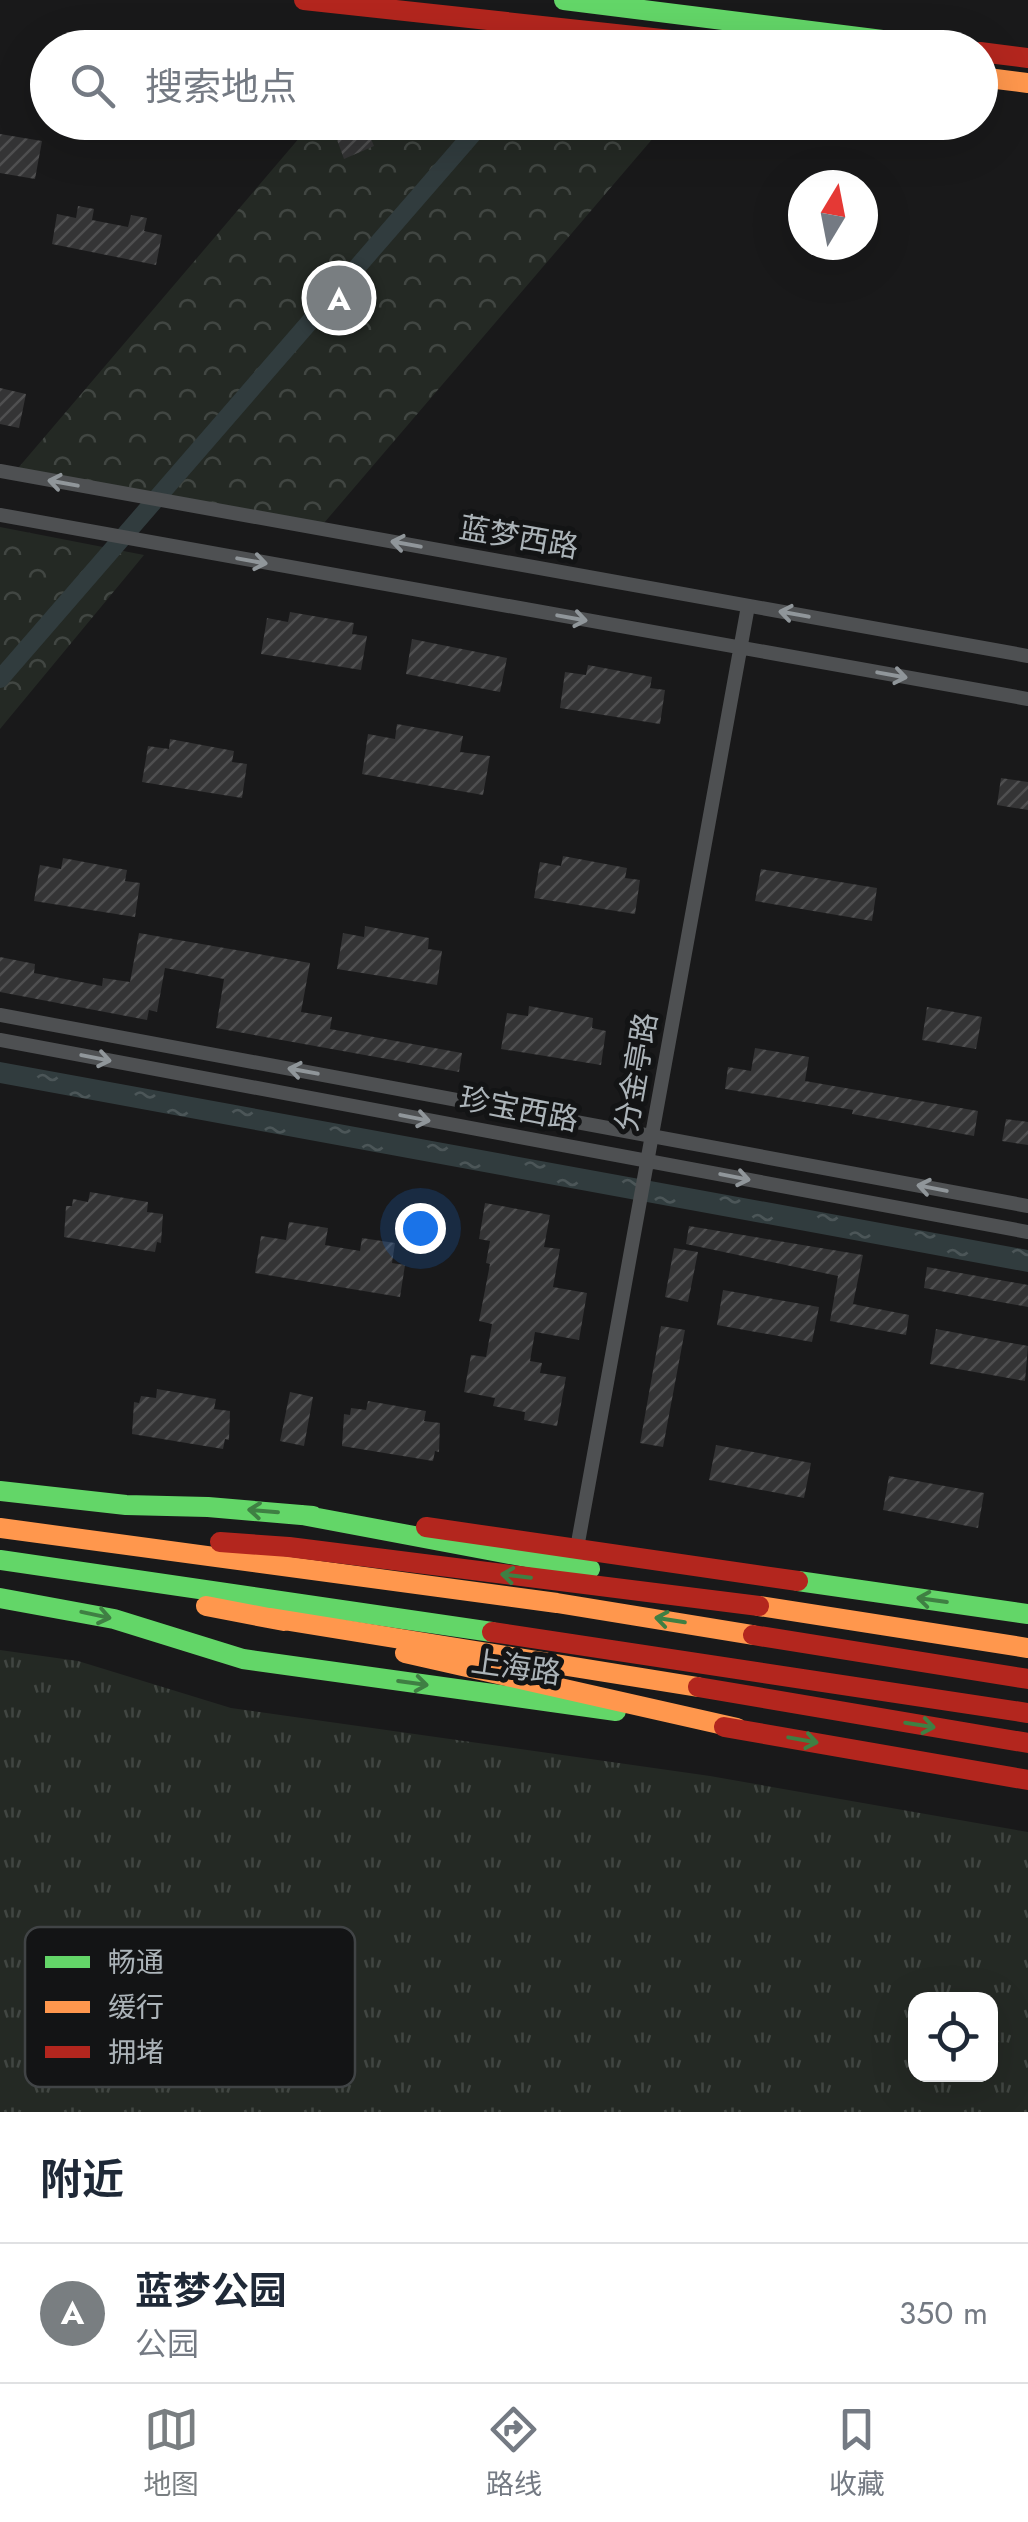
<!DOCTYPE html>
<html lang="zh">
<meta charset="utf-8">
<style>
body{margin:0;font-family:Jost,"Noto Sans SC",sans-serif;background:#f2f2f3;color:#1f2937}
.controls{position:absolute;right:30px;bottom:30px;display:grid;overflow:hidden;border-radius:20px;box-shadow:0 10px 40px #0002}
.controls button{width:90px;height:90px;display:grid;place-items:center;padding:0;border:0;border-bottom:2px solid #e0e1e3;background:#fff;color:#1f2937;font:50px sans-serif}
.compass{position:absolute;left:788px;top:170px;width:90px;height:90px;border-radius:50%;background:#fff;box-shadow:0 10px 40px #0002;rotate:10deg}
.you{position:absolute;left:420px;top:1228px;width:35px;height:35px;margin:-25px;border:8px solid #fff;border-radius:50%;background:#1a73e8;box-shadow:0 0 0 15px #1a73e833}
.badge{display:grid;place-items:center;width:65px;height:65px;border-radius:50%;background:#797e81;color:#fff;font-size:32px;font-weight:700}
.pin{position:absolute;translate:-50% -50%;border:5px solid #fff;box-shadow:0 2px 10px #0006}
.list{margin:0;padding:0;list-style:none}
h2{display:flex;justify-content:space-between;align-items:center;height:130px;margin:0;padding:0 40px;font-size:42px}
h2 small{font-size:32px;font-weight:400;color:#747a83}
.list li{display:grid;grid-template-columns:65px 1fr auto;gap:30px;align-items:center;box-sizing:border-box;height:140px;padding:0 40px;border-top:2px solid #e0e1e3}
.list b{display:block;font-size:38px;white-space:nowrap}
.list p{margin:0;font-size:32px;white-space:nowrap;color:#747a83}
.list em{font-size:32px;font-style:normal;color:#747a83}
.icon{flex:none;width:55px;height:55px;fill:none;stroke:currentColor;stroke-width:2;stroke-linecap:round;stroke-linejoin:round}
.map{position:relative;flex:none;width:1028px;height:2112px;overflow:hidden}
.search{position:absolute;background:#fff;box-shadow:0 10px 40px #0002;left:30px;right:30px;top:30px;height:110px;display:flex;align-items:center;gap:25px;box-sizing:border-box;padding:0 35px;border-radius:55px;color:#747a83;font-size:38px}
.sheet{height:270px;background:#fff}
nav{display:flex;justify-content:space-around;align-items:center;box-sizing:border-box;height:140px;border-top:2px solid #e0e1e3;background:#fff;font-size:28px;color:#747a83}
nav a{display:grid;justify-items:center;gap:5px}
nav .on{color:#797e81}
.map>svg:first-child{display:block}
.grass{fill:url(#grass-tufts);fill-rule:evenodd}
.forest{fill:url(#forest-crowns)}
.water{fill:url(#water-ripples)}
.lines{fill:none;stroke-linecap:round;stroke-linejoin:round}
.canal{stroke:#313c3e;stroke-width:18}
.building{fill:url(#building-hatch)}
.street{stroke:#4e5052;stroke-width:14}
.fast{stroke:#63d668;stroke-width:20}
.slow{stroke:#ff974d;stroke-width:20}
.jam{stroke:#b3261e;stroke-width:20}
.oneway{stroke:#90969a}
.oneway2{stroke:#3f7f43}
.labels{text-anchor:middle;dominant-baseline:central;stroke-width:10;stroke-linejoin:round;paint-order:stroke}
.street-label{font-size:30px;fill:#acb4b9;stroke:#131415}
.key{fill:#131415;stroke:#414446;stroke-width:2.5}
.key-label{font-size:28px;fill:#acb4b9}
</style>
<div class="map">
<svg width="1028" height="2112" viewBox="0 0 1028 2112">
<defs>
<pattern id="grass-tufts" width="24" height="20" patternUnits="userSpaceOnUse" patternTransform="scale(2.5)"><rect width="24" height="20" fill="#242924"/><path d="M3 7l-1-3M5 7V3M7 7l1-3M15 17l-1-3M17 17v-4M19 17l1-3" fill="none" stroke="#414642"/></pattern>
<pattern id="forest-crowns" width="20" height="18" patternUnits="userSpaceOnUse" patternTransform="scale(2.5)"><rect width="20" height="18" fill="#242924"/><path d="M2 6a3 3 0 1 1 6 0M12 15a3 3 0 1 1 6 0" fill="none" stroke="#414642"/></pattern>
<pattern id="water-ripples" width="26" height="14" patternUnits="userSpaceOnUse" patternTransform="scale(2.5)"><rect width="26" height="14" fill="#313c3e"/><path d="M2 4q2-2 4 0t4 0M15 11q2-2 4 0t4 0" fill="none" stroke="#4c5658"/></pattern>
<pattern id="building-hatch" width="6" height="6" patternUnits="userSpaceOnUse" patternTransform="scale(2.5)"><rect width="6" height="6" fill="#343435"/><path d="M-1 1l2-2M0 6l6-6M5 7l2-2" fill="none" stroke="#4f4f50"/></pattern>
</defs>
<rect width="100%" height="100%" fill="#19191a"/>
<path class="grass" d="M 0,1650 L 78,1661 L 231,1708 L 710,1776 L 1028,1832 L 1028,2112 L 0,2112 ZM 916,2000 L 990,2000 L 990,2074 L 916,2074 Z"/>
<path class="forest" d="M 312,123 L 666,123 L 318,530 L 13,474 Z
M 0,527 L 144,555 L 0,729 Z"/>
<path class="water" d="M 0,1062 L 1028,1250 L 1028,1272 L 0,1083 Z"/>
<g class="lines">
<path class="canal" d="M 0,679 L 483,122"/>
</g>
<path class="building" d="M 365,125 L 374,146 L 344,159 L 336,137 Z
M 0,134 L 42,141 L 35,179 L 0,173 Z
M 78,206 L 94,209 L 92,220 L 128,227 L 131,215 L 147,218 L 144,231 L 162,235 L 156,265 L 52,244 L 57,214 L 76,218 Z
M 0,388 L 26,394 L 19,428 L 0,424 Z
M 290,612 L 354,623 L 352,634 L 367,636 L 361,670 L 261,654 L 267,618 L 288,622 Z
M 412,639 L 507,658 L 500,692 L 406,674 Z
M 588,665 L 652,677 L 650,688 L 665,690 L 660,724 L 560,708 L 565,672 L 586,675 Z
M 397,724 L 463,736 L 460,752 L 490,756 L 483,795 L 362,774 L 368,734 L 395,739 Z
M 170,739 L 234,751 L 232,762 L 247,764 L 242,798 L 142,782 L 148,746 L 169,749 Z
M 1001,778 L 1028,782 L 1028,810 L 997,805 Z
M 563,856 L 627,868 L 625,878 L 640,880 L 635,914 L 534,898 L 540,862 L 561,866 Z
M 63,858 L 127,870 L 125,881 L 140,883 L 135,917 L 34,901 L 40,865 L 61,869 Z
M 761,869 L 877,888 L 872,921 L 755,901 Z
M 365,926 L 429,938 L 428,949 L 442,951 L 437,985 L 337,969 L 343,933 L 364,937 Z
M 139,933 L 310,963 L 301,1012 L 332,1017 L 330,1029 L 462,1053 L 459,1072 L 216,1028 L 224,979 L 165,968 L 157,1012 L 149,1010 L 147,1020 L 0,992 L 0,957 L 35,964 L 34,973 L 102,986 L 103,978 L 130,982 Z
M 529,1006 L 593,1018 L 592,1028 L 606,1031 L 601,1065 L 501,1049 L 507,1013 L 528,1016 Z
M 927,1007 L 982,1017 L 976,1049 L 922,1040 Z
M 755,1048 L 809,1057 L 805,1081 L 978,1111 L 974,1136 L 852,1114 L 853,1110 L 725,1089 L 728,1067 L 751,1071 Z
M 1006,1119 L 1028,1122 L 1028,1145 L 1002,1141 Z
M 90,1192 L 148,1202 L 147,1212 L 163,1214 L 161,1243 L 157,1242 L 155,1252 L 64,1237 L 66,1206 L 72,1206 L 73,1199 L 88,1202 Z
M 485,1203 L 550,1215 L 544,1247 L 560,1249 L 553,1287 L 587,1293 L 579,1340 L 535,1332 L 530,1361 L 542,1363 L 540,1373 L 566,1377 L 557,1426 L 524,1420 L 525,1412 L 493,1406 L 495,1398 L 464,1392 L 471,1355 L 486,1357 L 492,1324 L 479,1321 L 490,1264 L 486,1263 L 490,1241 L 479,1239 Z
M 289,1222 L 328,1228 L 325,1245 L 360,1251 L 362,1238 L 395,1243 L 392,1263 L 405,1265 L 400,1297 L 255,1273 L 261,1236 L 286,1240 Z
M 689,1226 L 863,1255 L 853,1304 L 909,1315 L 906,1335 L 830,1321 L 838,1276 L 686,1244 Z
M 674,1248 L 698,1252 L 688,1302 L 665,1297 Z
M 927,1267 L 1028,1285 L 1028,1307 L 924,1288 Z
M 723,1290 L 819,1307 L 812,1342 L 717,1325 Z
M 661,1326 L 685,1330 L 663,1447 L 640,1443 Z
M 936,1329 L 1028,1346 L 1025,1381 L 930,1364 Z
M 157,1389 L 216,1399 L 214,1409 L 230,1411 L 229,1440 L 225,1439 L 223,1449 L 132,1434 L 134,1402 L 139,1403 L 141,1396 L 156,1398 Z
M 290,1392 L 313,1397 L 304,1446 L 280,1441 Z
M 368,1401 L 426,1411 L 424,1421 L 440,1423 L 439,1452 L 435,1451 L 433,1461 L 342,1446 L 344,1414 L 350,1415 L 351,1408 L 366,1410 Z
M 716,1445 L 811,1463 L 804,1498 L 709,1480 Z
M 889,1476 L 984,1493 L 978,1528 L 883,1510 Z"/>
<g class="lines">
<path class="street" d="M 0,471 L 1028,656
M 0,515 L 1028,699
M 0,1015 L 1028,1206
M 0,1040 L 1028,1232
M 577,1548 L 748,606"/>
<path class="fast" d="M 564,0 L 946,48
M 0,1491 L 126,1505 L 208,1507 L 313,1516
M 302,1515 L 590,1569
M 0,1560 L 492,1632
M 798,1581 L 1028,1614
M 0,1598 L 114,1619 L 243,1659 L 616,1711"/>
<path class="slow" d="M 980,77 L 1028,83
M 0,1528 L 557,1603 L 753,1635
M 206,1606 L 284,1621
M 759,1606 L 1028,1648
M 271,1618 L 698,1687
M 405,1653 L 737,1728"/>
<path class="jam" d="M 304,0 L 745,48
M 980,52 L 1028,58
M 426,1527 L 798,1581
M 220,1542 L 289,1547 L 759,1606
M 492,1632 L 1028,1713
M 753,1635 L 1028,1679
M 698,1687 L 1028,1743
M 724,1727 L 1028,1780"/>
</g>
<defs><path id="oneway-shaft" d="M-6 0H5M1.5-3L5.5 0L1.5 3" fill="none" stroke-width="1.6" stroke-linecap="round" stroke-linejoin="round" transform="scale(2.5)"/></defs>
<g class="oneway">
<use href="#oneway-shaft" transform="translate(63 483) rotate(-170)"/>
<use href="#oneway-shaft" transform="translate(406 544) rotate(-170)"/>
<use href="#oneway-shaft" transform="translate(252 561) rotate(10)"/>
<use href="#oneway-shaft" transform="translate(794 614) rotate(-170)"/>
<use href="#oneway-shaft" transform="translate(572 618) rotate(10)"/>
<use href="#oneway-shaft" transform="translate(892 675) rotate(10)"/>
<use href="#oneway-shaft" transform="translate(96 1058) rotate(11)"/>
<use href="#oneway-shaft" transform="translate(303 1071) rotate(-170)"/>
<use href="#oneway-shaft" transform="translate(415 1118) rotate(11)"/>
<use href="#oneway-shaft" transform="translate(735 1177) rotate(11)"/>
<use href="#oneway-shaft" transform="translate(932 1188) rotate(-169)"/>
</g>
<g class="oneway2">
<use href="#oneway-shaft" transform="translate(263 1511) rotate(-175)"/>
<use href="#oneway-shaft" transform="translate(516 1576) rotate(-173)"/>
<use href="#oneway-shaft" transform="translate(932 1600) rotate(-172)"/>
<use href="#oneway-shaft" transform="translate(96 1615) rotate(12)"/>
<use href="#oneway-shaft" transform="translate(670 1620) rotate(-171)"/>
<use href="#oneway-shaft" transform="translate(413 1683) rotate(8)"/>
<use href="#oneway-shaft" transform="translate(920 1725) rotate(9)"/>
<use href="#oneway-shaft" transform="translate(803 1740) rotate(10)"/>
</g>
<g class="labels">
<g class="street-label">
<text transform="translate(519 537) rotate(10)">蓝梦西路</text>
<text transform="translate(636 1072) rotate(-80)">分金亭路</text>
<text transform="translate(519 1109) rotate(11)">珍宝西路</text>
<text transform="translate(516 1667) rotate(8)">上海路</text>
</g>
</g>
<rect x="25" y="1927" width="330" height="160" rx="15" class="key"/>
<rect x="45" y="1956" width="45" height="12" fill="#63d668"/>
<rect x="45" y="2001" width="45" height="12" fill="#ff974d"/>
<rect x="45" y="2046" width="45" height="12" fill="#b3261e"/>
<g class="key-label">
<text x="108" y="1972">畅通</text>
<text x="108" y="2017">缓行</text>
<text x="108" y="2062">拥堵</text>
</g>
</svg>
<div class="controls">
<button><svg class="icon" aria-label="locate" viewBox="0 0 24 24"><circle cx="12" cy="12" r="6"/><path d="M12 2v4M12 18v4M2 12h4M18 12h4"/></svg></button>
</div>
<svg class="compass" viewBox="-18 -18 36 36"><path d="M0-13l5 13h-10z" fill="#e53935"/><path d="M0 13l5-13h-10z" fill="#747a83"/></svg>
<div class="you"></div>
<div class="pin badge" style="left:339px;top:298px">A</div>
<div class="search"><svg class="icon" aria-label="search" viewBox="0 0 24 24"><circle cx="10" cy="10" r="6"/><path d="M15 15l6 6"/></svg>搜索地点</div>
</div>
<section class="sheet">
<h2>附近<small></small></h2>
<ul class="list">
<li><span class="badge">A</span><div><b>蓝梦公园</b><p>公园</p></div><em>350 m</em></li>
</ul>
</section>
<nav>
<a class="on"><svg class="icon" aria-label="map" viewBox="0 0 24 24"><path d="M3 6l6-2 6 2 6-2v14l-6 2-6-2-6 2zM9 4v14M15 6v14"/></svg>地图</a>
<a><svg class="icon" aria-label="directions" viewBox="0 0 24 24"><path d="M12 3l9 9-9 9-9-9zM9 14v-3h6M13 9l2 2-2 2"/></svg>路线</a>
<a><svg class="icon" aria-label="saved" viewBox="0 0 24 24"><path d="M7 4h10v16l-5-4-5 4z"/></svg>收藏</a>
</nav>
